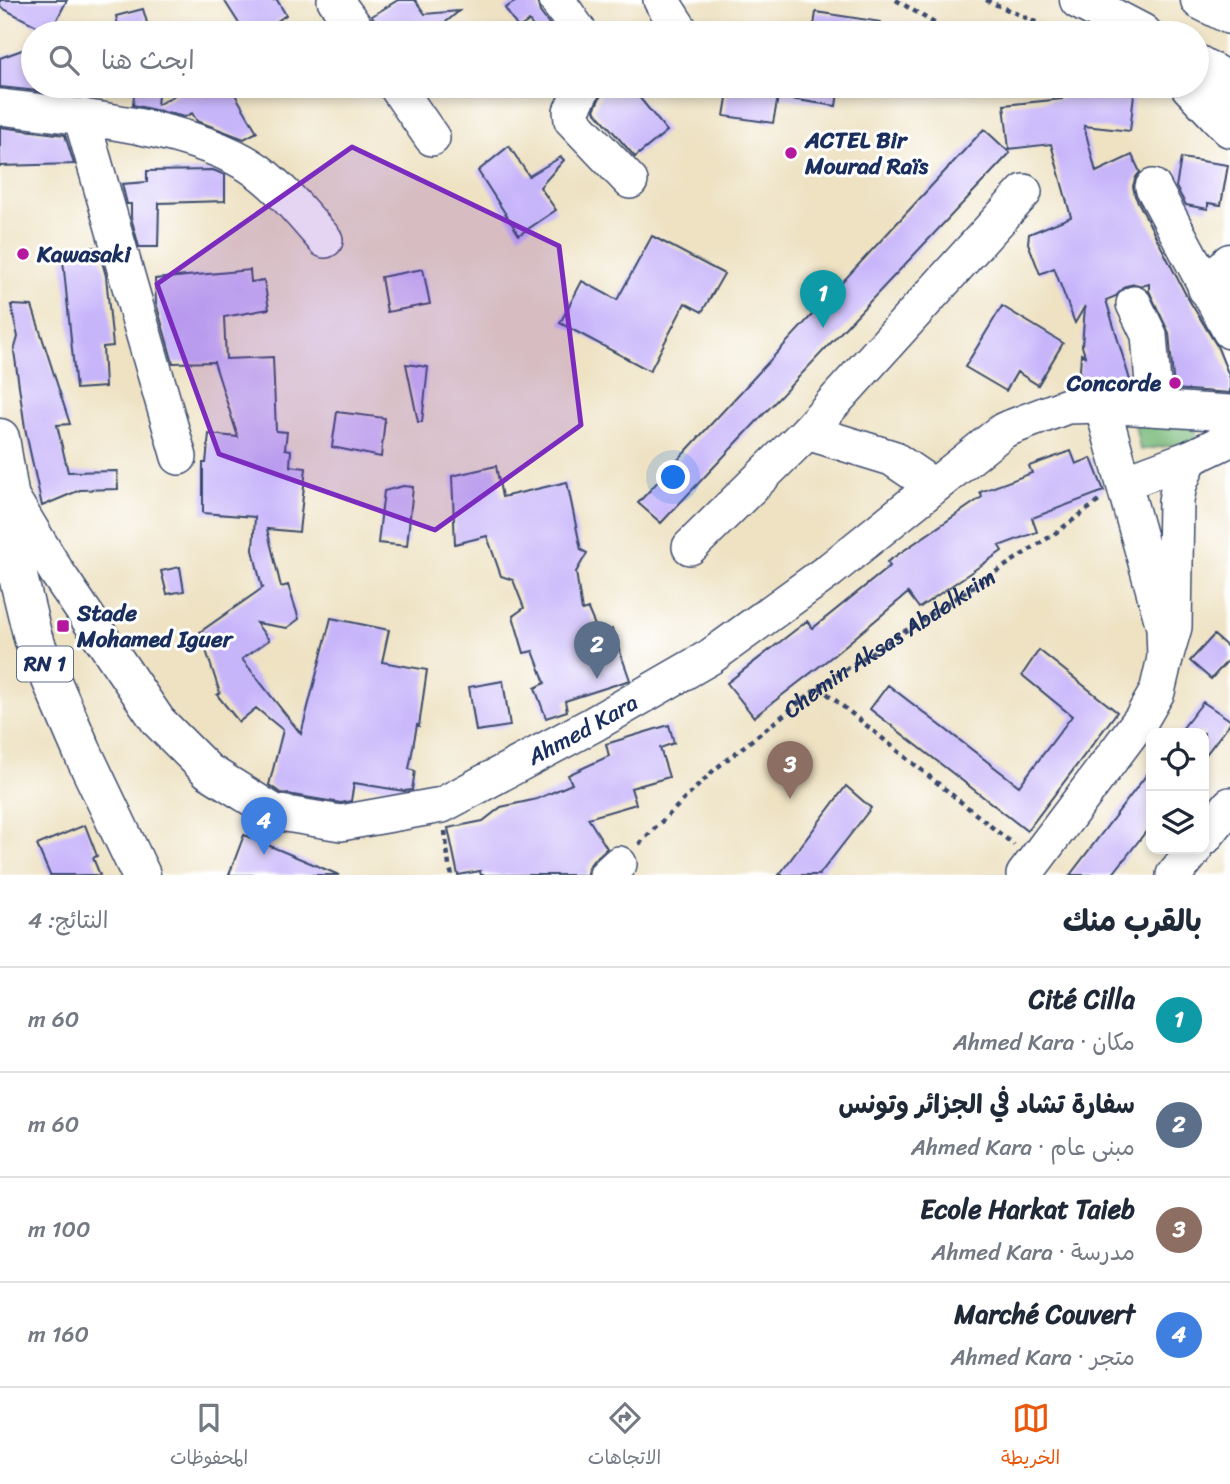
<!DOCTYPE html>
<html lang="ar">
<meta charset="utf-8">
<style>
body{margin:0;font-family:Sriracha,"Playpen Sans Arabic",sans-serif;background:#f2f2f3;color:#1f2937;direction:rtl}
.controls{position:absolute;right:21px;bottom:21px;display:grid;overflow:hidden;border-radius:14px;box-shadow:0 4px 10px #0003}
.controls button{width:63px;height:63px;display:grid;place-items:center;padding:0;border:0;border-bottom:2px solid #e0e1e3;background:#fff;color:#1f2937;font:35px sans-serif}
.you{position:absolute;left:674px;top:478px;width:24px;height:24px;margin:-18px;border:5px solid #fff;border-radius:50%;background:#1a73e8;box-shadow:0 0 0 10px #1a73e833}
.badge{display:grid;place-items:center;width:46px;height:46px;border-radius:50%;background:#ea580c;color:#fff;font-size:23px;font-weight:700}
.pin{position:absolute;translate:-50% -58px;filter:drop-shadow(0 2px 4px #0008)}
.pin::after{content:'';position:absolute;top:37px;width:24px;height:21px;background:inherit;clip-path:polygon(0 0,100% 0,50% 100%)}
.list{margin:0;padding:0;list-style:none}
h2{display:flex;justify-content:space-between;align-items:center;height:91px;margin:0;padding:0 28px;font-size:30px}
h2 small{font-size:23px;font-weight:400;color:#747a83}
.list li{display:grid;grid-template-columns:46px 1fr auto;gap:21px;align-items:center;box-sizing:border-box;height:105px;padding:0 28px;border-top:2px solid #e0e1e3}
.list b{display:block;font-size:26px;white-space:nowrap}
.list p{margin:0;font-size:23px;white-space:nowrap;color:#747a83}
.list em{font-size:23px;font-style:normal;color:#747a83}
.icon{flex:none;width:38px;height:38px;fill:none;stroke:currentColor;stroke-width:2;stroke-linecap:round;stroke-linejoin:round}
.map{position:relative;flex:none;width:1230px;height:875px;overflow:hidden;direction:ltr}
.search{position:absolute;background:#fff;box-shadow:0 4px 10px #0003;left:21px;right:21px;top:21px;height:77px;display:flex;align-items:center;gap:18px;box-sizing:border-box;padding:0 24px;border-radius:38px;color:#747a83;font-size:26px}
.sheet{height:511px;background:#fff}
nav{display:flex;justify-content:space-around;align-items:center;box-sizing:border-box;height:98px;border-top:2px solid #e0e1e3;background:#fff;font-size:19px;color:#747a83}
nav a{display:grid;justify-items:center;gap:4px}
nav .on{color:#ea580c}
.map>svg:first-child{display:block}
.forest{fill:#79b97a;stroke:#4a746c;stroke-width:2}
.building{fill:#c7b5fa}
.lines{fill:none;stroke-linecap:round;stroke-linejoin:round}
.minor-casing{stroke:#3b4a6d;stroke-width:38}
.major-casing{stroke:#3b4a6d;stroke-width:41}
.highway-casing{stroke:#3b4a6d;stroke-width:41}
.path{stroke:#3b4a6d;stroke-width:4.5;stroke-dasharray:5 5;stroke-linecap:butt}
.minor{stroke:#fff;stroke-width:35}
.major{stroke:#fff;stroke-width:38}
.highway{stroke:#fff;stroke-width:38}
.marked{fill:#7b2cbf;fill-opacity:0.2;stroke:#7b2cbf;stroke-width:5;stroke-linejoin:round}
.poi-dot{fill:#b5179e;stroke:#fff;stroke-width:2.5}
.labels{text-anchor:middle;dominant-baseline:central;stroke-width:6;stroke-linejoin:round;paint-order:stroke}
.shield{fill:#fff;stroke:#5f6d8e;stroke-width:2}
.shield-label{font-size:21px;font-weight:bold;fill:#1b2f5e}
.poi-label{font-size:23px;font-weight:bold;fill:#1b2f5e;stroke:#fff;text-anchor:start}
.street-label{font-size:23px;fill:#1b2f5e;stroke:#fff}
</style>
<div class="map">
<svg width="1230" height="875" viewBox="0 0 1230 875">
<rect width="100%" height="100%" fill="#fff"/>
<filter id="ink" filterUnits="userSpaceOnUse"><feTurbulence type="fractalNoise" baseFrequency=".0143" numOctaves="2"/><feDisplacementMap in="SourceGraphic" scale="14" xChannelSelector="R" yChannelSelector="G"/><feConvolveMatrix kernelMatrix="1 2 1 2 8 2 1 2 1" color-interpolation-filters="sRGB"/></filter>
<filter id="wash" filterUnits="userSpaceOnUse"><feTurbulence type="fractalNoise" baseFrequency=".00686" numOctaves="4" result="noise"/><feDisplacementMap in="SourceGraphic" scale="28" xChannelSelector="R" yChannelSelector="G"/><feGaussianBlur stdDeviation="1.57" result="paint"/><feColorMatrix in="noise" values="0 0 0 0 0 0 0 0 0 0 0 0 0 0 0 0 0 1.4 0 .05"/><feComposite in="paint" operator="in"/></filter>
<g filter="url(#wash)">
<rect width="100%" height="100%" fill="#eee2c3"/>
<path class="forest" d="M 1134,420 L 1196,426 L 1196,442 L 1140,450 Z"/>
<g id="blocks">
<path class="building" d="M 0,0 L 67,0 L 50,33 L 0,7 Z
M 224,0 L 277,0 L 286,15 L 260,33 L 245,33 Z
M 398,0 L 415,0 L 425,14 L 459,11 L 433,33 L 383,33 L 372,16 Z
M 513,0 L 537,0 L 540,12 L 556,33 L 538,33 L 529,21 L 518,28 L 505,8 L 515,2 Z
M 143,9 L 150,33 L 120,33 L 116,16 Z
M 816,12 L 881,22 L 881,33 L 813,33 Z
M 33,46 L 33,86 L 84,86 L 85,96 L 0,87 L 0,58 Z
M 135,86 L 159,86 L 157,105 L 191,86 L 230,86 L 257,132 L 244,139 L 197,121 L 192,113 L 185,117 L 133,105 Z
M 605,86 L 630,86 L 667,131 L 635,157 L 594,110 Z
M 729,86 L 839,86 L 836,106 L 778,97 L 773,123 L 724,116 Z
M 1063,87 L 1134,94 L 1130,131 L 1084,126 L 1096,172 L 1132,155 L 1140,172 L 1136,177 L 1133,186 L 1135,196 L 1186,295 L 1217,346 L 1230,378 L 1230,393 L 1174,389 L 1169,333 L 1149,291 L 1149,284 L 1142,286 L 1135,284 L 1126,286 L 1116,296 L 1106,300 L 1132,387 L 1079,386 L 1081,354 L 1085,356 L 1082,346 L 1085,306 L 1075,323 L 1054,268 L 1040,274 L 1028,243 L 1029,234 L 1071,217 L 1051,144 L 1009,149 L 1004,105 L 1062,99 Z
M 0,127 L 65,135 L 74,164 L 0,166 Z
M 984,129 L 1010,153 L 661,523 L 638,503 Z
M 509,146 L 529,176 L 561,157 L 564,160 L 540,187 L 556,210 L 519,235 L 478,171 Z
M 1181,158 L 1228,165 L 1221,205 L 1208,203 L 1208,209 L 1186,205 L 1176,187 Z
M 213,170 L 225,175 L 225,201 L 159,203 L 158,247 L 139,247 L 131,217 L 131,204 L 127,204 L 122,184 L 147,182 L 147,171 Z
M 652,236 L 724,274 L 702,312 L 685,303 L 650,371 L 560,323 L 582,281 L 617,300 Z
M 98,247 L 106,276 L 113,346 L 103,347 L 105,387 L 76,389 L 62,250 Z
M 423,269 L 430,304 L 387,312 L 381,277 Z
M 250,270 L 251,282 L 264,280 L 269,309 L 224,317 L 226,359 L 273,357 L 276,431 L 287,432 L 285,449 L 291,450 L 290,466 L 306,468 L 299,532 L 267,529 L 281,587 L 288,585 L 299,619 L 287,628 L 256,623 L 269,640 L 242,659 L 301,734 L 331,618 L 389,630 L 382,662 L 427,670 L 419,726 L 417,725 L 409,769 L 415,771 L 412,790 L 404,791 L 354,783 L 351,801 L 341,803 L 281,793 L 269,785 L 283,730 L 256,708 L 239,722 L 217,695 L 220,693 L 200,632 L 264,587 L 262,588 L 253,550 L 255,517 L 203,513 L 203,463 L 206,463 L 209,434 L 238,437 L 214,362 L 173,363 L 156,303 L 155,279 Z
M 11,305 L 32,306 L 70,424 L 57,425 L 68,472 L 117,471 L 118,489 L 80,490 L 42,506 L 25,428 L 14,351 L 18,337 Z
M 1002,306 L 1063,343 L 1038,385 L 1017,372 L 1006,391 L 965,367 Z
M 406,364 L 428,367 L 422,422 L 418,422 Z
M 337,412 L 385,418 L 381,457 L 332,447 Z
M 1071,451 L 1076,464 L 1091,458 L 1104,491 L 1032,518 L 1037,532 L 999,546 L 1002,551 L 919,608 L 908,593 L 834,655 L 754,717 L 727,683 L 807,621 L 813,628 L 890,566 L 887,562 L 982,497 L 980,492 L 1032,473 L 1029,466 Z
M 496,466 L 502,497 L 567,482 L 581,550 L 587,553 L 576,572 L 582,611 L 588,609 L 599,635 L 612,629 L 630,680 L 565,701 L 567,711 L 546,718 L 535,688 L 545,683 L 533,651 L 524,653 L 513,616 L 524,608 L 513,580 L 501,576 L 487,536 L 455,544 L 452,476 Z
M 403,486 L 413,487 L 407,546 L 378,543 L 384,491 Z
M 180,567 L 184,591 L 167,594 L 161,571 Z
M 1214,635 L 1230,649 L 1230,658 L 1211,679 L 1190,661 Z
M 1039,650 L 1117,712 L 1027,831 L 870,709 L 888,685 L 1019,786 L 1072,716 L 1022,675 Z
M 503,681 L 510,726 L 476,731 L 469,687 Z
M 1203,702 L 1230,720 L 1230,723 L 1204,757 L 1204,733 L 1179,733 Z
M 669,725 L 674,743 L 660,748 L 669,777 L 631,788 L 636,804 L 588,818 L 607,848 L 593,861 L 588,868 L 587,875 L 481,875 L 480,871 L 458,875 L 448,828 L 483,821 L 501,807 L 537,799 L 572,784 L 568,775 L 609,756 L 606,744 Z
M 1151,769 L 1151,825 L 1112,875 L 1070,875 Z
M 846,786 L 871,808 L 819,875 L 779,875 Z
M 85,825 L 97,856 L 93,858 L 100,875 L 50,875 L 37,845 Z
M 244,835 L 339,875 L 229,875 Z"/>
</g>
</g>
<g filter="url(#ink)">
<use href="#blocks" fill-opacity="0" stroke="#3b4a6d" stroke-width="2"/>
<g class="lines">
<defs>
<g id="minor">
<path d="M 335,0 L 359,33"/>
<path d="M 557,0 L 580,33"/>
<path d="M 661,0 L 682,33"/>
<path d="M 396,86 L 432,138"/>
<path d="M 584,86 L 571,111 L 572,120 L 630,181"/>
<path d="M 0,107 C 74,115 197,127 258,171 C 283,190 304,216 325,240"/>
<path d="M 81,116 L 179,457"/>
<path d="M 1153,187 L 1230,331"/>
<path d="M 1134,304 L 1149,335 L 1155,408"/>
<path d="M 1102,405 L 1164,627 L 1165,658 L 1174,627 L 1176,501 L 1179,485 L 1190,458"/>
<path d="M 807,432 L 1024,192"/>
<path d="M 1125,482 L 1190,458 L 1230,439"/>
<path id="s2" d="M 9,493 L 56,571 L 158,721 L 208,771 L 274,812 L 341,823 L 442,805 L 592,725 L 710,657 L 830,570 L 1004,430 L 1067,406 L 1102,405 L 1230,413"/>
<path d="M 690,547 L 807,432 L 892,458 L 933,486"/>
<path d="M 1204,838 L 1230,805"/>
<path d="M 607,875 L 619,864"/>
<path d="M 1024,875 L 1142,718 L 1157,692 L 1165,658"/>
<path d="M 1174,875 L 1195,849"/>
</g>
<path id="major" d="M 0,438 L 9,493 L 16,568 L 33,638 L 82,751 L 141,875"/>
<path id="highway" d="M 1079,0 L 1142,33
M 1200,0 L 1230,15
M 1197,64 L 1230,83
M 1190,86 L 1230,128
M 1207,288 L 1230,263"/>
</defs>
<use href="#minor" class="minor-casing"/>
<use href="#major" class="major-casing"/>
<use href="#highway" class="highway-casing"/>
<g class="path">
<path d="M 896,0 L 944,29 L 1016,33"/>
<path d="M 986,0 L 1060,33"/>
<path d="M 819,687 L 1014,845"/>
<path d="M 445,831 L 449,866 L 452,875"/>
<path id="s1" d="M 639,844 L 714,770 L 819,687 L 1054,534 L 1099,501"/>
</g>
<use href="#minor" class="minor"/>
<use href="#major" class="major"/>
<use href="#highway" class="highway"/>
</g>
</g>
<path class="marked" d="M 352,147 L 559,246 L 581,425 L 435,530 L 219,454 L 157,284 Z"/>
<g class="poi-dot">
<circle cx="791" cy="153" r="7"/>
<circle cx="23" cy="254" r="7"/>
<circle cx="1175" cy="383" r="7"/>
<rect x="56" y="619" width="14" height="14" rx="3.5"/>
</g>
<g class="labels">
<rect class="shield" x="17" y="646.5" width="56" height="35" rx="5"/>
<g class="shield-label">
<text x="45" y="664">RN 1</text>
</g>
<g class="poi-label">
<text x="805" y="140">ACTEL Bir<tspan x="805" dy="26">Mourad Raïs</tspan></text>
<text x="37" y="254">Kawasaki</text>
<text x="1161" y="383" text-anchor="end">Concorde</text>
<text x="77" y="613">Stade<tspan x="77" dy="26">Mohamed Iguer</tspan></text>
</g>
<g class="street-label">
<text stroke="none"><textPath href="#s1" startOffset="322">Chemin Aksas Abdelkrim</textPath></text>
<text stroke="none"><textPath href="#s2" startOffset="751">Ahmed Kara</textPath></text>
</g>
</g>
</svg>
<div class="controls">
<button><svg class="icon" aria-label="locate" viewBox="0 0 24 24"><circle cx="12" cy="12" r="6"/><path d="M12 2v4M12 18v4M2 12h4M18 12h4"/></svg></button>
<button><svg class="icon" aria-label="layers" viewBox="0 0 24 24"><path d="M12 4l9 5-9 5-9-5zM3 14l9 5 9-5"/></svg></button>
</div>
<div class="you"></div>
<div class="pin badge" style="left:823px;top:328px;background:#0f9aa8">1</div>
<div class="pin badge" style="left:597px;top:679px;background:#5c6f8a">2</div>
<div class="pin badge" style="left:790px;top:799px;background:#8d6e63">3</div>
<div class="pin badge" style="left:264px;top:855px;background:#3f7fe0">4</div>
<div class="search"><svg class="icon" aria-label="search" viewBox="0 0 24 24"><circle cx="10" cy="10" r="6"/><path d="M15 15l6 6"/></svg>ابحث هنا</div>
</div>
<section class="sheet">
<h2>بالقرب منك<small>النتائج: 4</small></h2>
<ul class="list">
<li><span class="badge" style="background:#0f9aa8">1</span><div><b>Cité Cilla</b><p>مكان · Ahmed Kara</p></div><em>60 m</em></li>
<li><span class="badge" style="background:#5c6f8a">2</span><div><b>سفارة تشاد في الجزائر وتونس</b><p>مبنى عام · Ahmed Kara</p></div><em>60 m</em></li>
<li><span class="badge" style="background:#8d6e63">3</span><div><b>Ecole Harkat Taieb</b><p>مدرسة · Ahmed Kara</p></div><em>100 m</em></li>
<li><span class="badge" style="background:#3f7fe0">4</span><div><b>Marché Couvert</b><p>متجر · Ahmed Kara</p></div><em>160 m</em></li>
</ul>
</section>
<nav>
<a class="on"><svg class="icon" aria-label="map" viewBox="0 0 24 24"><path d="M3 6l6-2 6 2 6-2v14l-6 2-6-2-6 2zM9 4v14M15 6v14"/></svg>الخريطة</a>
<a><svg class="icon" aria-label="directions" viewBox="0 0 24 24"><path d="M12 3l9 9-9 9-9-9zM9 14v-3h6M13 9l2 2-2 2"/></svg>الاتجاهات</a>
<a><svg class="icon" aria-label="saved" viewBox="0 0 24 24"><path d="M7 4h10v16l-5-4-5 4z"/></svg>المحفوظات</a>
</nav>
